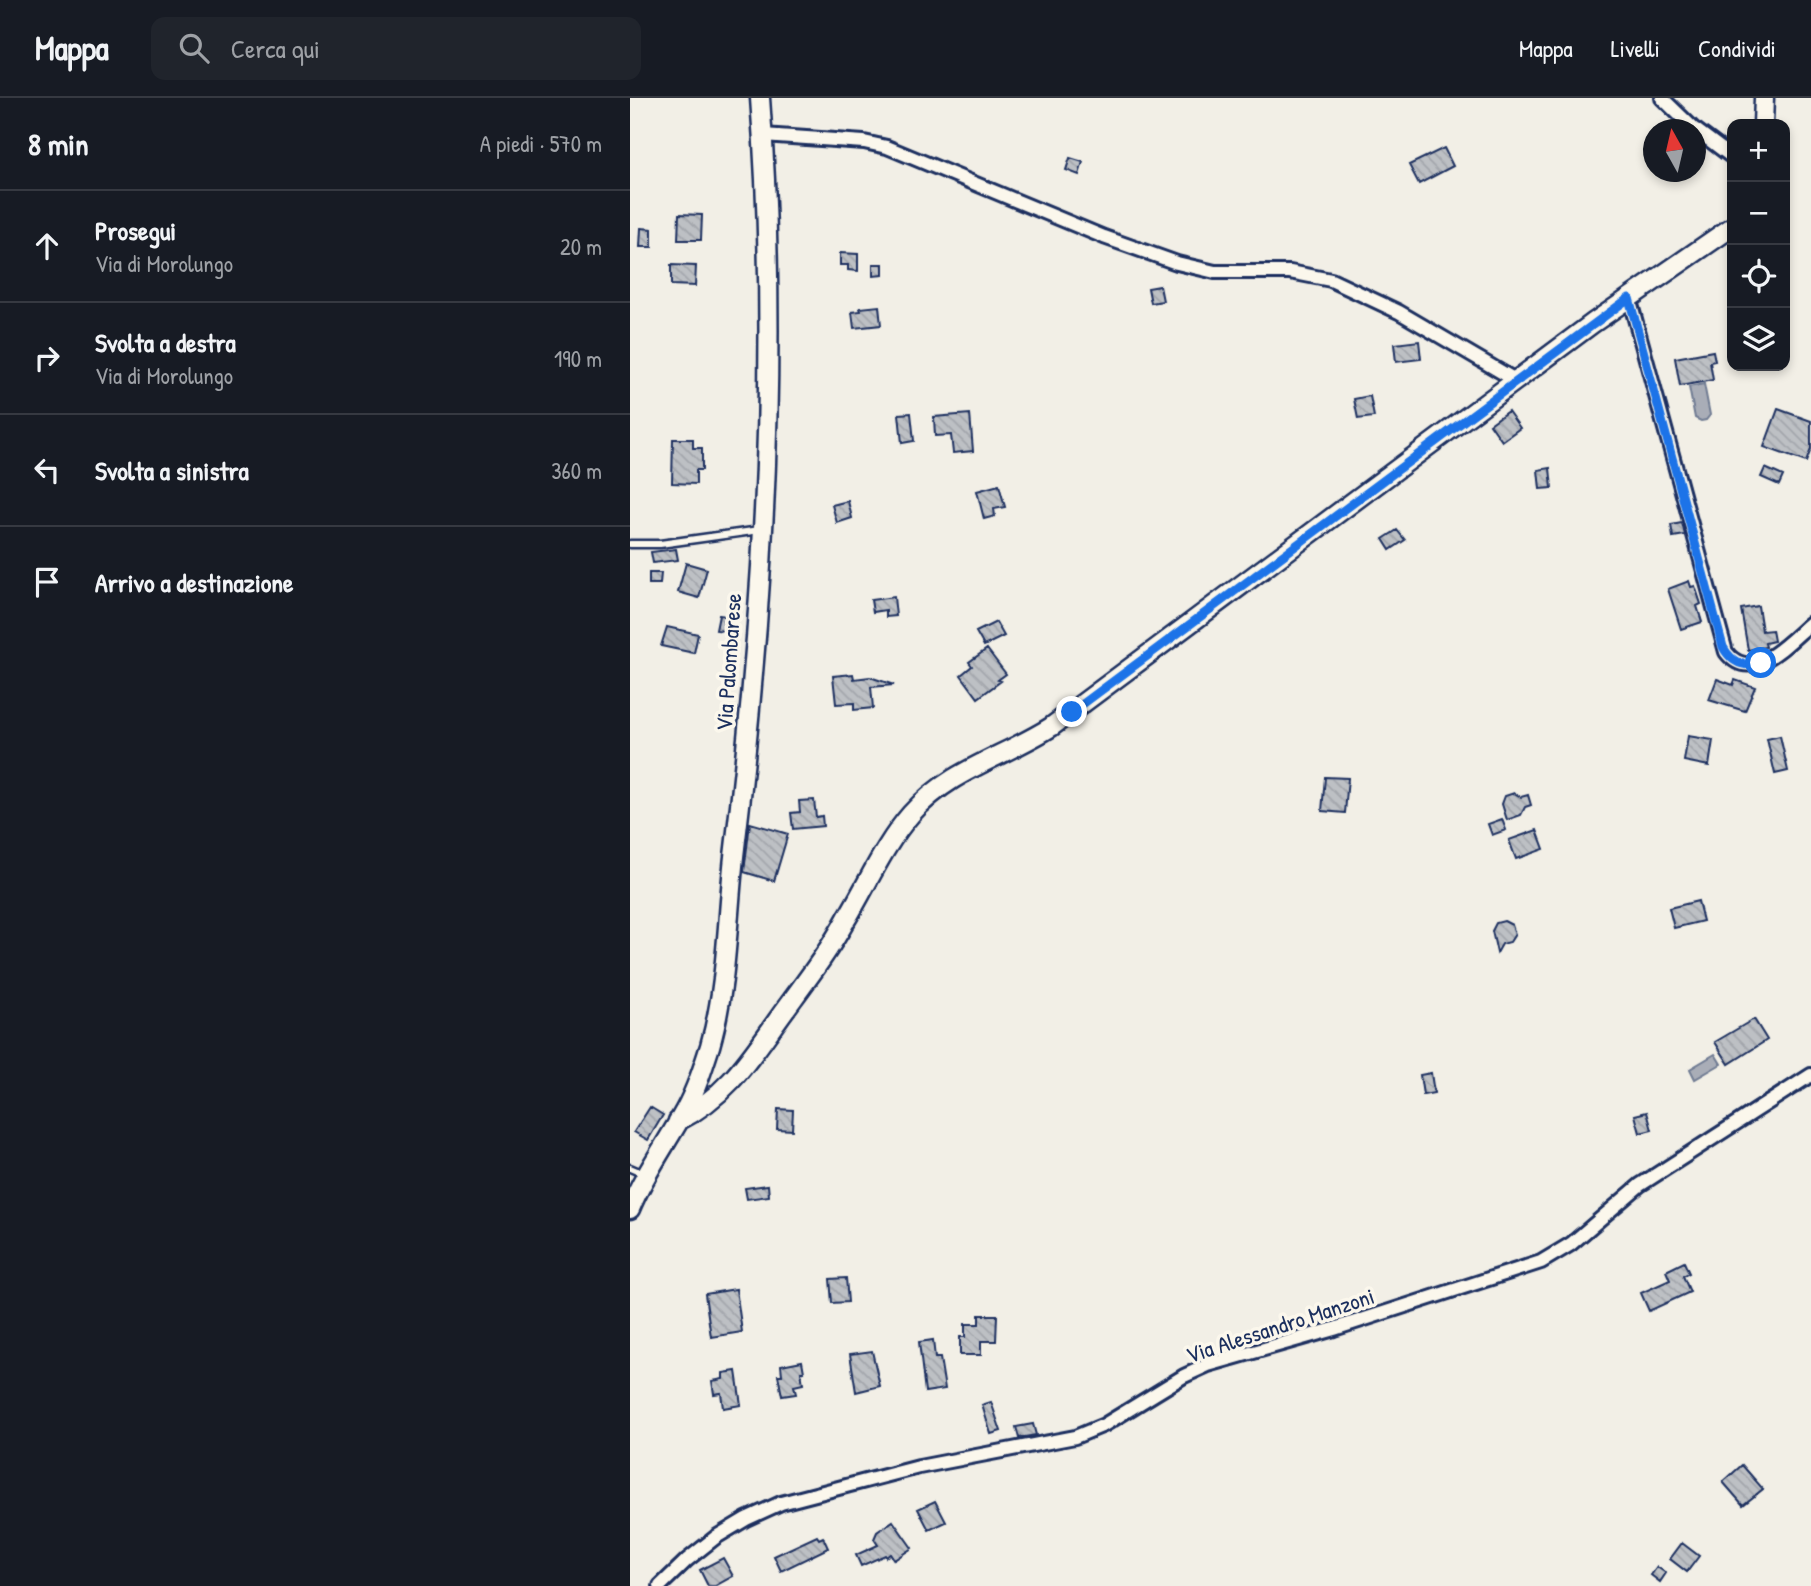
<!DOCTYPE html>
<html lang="it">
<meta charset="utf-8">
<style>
body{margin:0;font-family:"Patrick Hand",sans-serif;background:#20242c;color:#f1f3f6}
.controls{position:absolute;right:21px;top:21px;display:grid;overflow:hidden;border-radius:14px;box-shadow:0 4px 10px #0003}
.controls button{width:63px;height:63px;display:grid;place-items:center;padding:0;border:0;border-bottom:2px solid #363941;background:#171b24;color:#f1f3f6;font:35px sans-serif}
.compass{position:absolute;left:1013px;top:21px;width:63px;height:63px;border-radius:50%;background:#171b24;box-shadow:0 4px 10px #0003;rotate:352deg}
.stop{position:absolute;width:21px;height:21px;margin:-16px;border:5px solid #1a73e8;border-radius:50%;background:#fff}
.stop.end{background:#1a73e8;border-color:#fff;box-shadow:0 2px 7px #0008}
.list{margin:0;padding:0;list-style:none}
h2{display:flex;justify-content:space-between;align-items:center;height:91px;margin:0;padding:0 28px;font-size:30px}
h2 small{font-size:23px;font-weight:400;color:#9ea1a6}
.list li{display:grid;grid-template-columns:46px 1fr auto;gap:21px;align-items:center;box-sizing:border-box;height:112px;padding:0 28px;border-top:2px solid #363941}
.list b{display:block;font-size:26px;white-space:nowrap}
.list p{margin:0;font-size:23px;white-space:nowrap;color:#9ea1a6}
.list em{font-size:23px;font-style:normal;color:#9ea1a6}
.icon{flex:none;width:38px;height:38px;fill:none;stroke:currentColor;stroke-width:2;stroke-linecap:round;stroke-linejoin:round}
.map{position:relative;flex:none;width:1181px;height:1488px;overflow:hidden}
header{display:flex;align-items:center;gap:42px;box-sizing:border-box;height:98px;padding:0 35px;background:#171b24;border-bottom:2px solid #363941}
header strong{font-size:33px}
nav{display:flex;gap:38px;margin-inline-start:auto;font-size:24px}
.search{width:490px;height:63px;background:#20242c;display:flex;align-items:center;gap:18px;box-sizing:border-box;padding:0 24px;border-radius:14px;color:#9ea1a6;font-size:26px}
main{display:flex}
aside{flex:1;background:#171b24}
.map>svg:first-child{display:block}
.water{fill:#a9adb7;stroke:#707b93;stroke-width:2}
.building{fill:url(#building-back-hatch);stroke:#1b2f5e;stroke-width:2}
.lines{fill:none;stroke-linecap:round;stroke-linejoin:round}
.lane-casing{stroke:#1b2f5e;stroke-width:11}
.street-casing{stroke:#1b2f5e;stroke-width:18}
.secondary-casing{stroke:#1b2f5e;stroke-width:23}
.lane{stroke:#fbf7ec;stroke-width:6}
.street{stroke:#fbf7ec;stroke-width:12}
.secondary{stroke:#fbf7ec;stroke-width:18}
.route{stroke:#1a73e8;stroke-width:9}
.labels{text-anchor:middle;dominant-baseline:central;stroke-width:7;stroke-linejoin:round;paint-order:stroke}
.street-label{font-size:23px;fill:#1b2f5e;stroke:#fbf7ec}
</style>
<header>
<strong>Mappa</strong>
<div class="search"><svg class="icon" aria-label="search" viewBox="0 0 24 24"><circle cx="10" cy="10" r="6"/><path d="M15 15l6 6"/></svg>Cerca qui</div>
<nav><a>Mappa</a><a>Livelli</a><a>Condividi</a></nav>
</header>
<main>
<aside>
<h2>8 min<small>A piedi · 570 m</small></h2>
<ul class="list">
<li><svg class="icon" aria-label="ahead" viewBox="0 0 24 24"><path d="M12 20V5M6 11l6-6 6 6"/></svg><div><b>Prosegui</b><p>Via di Morolungo</p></div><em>20 m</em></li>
<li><svg class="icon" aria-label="right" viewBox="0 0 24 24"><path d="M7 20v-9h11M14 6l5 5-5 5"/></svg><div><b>Svolta a destra</b><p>Via di Morolungo</p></div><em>190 m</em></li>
<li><svg class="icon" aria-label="left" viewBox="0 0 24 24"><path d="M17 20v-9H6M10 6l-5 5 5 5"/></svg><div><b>Svolta a sinistra</b></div><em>360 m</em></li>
<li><svg class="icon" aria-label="arrive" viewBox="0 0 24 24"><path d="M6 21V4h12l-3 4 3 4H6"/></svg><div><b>Arrivo a destinazione</b></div></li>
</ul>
</aside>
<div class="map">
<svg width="1181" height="1488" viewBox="0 0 1181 1488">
<defs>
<pattern id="building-back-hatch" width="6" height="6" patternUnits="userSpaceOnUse" patternTransform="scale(1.75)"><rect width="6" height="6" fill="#bdc0c4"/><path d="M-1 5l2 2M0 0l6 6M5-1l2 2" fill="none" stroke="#a2a5ab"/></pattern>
</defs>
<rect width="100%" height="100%" fill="#f2efe6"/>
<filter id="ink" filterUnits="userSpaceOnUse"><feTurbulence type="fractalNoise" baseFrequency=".0143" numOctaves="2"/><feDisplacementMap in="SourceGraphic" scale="14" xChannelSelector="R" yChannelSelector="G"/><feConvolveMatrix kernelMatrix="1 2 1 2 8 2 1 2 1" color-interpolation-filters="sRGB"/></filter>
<g filter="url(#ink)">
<path class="water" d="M 1074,286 L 1080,317 L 1076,322 L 1071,323 L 1065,320 L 1059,289 Z
M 1085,956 L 1091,966 L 1065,981 L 1060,971 Z"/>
<path class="building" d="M 814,50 L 823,68 L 789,86 L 779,67 Z
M 440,60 L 453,64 L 449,77 L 436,72 Z
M 49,116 L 72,117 L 71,142 L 48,142 Z
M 11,130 L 22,131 L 22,149 L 10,149 Z
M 210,155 L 228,156 L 228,173 L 218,172 L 218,167 L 210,167 Z
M 243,166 L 253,166 L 253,177 L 243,178 Z
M 41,167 L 66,168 L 65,188 L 41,187 Z
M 530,188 L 533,203 L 521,205 L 518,190 Z
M 249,208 L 251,227 L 224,230 L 222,214 L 231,213 L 230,210 Z
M 789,243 L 791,261 L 766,264 L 764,246 Z
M 1083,253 L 1085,263 L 1080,264 L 1083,282 L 1050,288 L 1045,260 Z
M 740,298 L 744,319 L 728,321 L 724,301 Z
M 1148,311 L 1181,323 L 1181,351 L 1176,364 L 1134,349 Z
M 878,313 L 890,330 L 872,343 L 860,326 Z
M 281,315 L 284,343 L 272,345 L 269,316 Z
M 340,316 L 343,353 L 323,355 L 321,337 L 305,338 L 304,319 Z
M 43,341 L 63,341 L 63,350 L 72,350 L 72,372 L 66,372 L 66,386 L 42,385 Z
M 920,370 L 922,390 L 910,391 L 908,372 Z
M 1135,370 L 1153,378 L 1149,387 L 1131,379 Z
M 369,387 L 375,409 L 364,411 L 365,418 L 354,421 L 347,393 Z
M 218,403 L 222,420 L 207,425 L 202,407 Z
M 1052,425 L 1055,437 L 1043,439 L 1041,427 Z
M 767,432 L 775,442 L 760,452 L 753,441 Z
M 46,451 L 48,462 L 23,465 L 21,454 Z
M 56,465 L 77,471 L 69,500 L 48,494 Z
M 19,475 L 31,475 L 30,486 L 19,486 Z
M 1059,483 L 1061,489 L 1065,488 L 1071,506 L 1067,508 L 1072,524 L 1051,531 L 1038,491 Z
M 264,499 L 266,518 L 256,519 L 256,512 L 243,514 L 241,502 Z
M 1128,508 L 1132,533 L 1142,532 L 1144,543 L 1135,545 L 1136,549 L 1118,552 L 1111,511 Z
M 89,517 L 104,519 L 102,534 L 86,532 Z
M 366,524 L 374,538 L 354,548 L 346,534 Z
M 37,529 L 68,536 L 64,555 L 31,548 Z
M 357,551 L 376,576 L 368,582 L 371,583 L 348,600 L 331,577 L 342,568 L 339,564 Z
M 223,576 L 224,581 L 240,579 L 264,587 L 241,589 L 243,610 L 224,612 L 224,605 L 206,606 L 203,578 Z
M 1087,581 L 1103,587 L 1105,582 L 1125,589 L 1115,613 L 1079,602 Z
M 1058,638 L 1083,642 L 1079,668 L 1054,663 Z
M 1150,638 L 1158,673 L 1145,676 L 1137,641 Z
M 695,679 L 718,680 L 715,715 L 692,713 Z
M 884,695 L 891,699 L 898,697 L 901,707 L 895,709 L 891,717 L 877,722 L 872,706 L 875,698 Z
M 184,702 L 186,719 L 192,718 L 193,728 L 163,731 L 161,715 L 170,714 L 169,703 Z
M 872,721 L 876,732 L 862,737 L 858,726 Z
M 120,725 L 158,736 L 144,783 L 114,774 Z
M 907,732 L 914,751 L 886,761 L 879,742 Z
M 1068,803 L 1073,823 L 1044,830 L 1039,810 Z
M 874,823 L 882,827 L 885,836 L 880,844 L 872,846 L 867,855 L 862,833 L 866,825 Z
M 1124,921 L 1137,942 L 1099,966 L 1085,944 Z
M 801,975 L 804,995 L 793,997 L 790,977 Z
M 20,1009 L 33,1017 L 18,1042 L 4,1034 Z
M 148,1011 L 163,1012 L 162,1032 L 147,1031 Z
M 1017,1014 L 1022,1032 L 1010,1035 L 1005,1017 Z
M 138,1087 L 139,1098 L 117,1101 L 115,1090 Z
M 1054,1164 L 1059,1175 L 1053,1178 L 1060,1194 L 1019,1213 L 1011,1195 L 1040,1182 L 1036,1173 Z
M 216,1180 L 218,1204 L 202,1205 L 200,1181 Z
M 106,1191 L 112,1234 L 81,1239 L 75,1196 Z
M 349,1217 L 367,1217 L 366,1243 L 351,1243 L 351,1257 L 330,1257 L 330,1239 L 335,1239 L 335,1226 L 349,1226 Z
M 303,1242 L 305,1260 L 310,1260 L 315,1291 L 295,1294 L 289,1244 Z
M 242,1253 L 250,1288 L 226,1294 L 220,1256 Z
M 172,1263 L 174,1274 L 171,1274 L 173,1286 L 164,1288 L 166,1296 L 152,1298 L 148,1277 L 152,1277 L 151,1267 Z
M 106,1273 L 111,1307 L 93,1310 L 91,1295 L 84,1296 L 82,1283 L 93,1281 L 93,1275 Z
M 361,1304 L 371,1333 L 361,1336 L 352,1307 Z
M 403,1326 L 406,1337 L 389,1340 L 386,1329 Z
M 1112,1367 L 1133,1391 L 1113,1407 L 1093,1384 Z
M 305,1403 L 316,1424 L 299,1432 L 288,1411 Z
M 263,1423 L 282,1450 L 264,1462 L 260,1456 L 256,1459 L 255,1457 L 231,1468 L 226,1457 L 248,1447 L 244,1441 L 247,1434 Z
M 187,1438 L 189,1441 L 193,1439 L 198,1450 L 151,1473 L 144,1458 Z
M 1052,1445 L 1069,1458 L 1057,1474 L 1040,1461 Z
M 93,1460 L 103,1478 L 85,1488 L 78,1488 L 70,1472 Z
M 1027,1469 L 1036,1475 L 1030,1484 L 1021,1477 Z"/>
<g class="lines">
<defs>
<path id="lane" d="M 0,446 L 30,446 L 130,432
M 0,1070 L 14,1076"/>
<path id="street" d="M 1032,0 L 1065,32
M 1066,32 L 1102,59
M 133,37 L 234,44 L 257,49 L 474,139 L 547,165 L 585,174 L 660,174 L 701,182 L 769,214 L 885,282
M 999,199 L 1096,554 C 1122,588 1159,543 1181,525
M 30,1488 L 57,1462 L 86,1439 L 116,1421 L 151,1405 L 289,1369 L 445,1339 L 474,1327 L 554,1278 L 578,1267 L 704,1231 L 911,1164 L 941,1146 L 1010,1087 L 1181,977"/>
<path id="secondary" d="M 1133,26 L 1134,0
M 48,1023 C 99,997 122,957 154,913 C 176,883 199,853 217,820 C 238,785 254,747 281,716 C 321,671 372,660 421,629 L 963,225 L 1102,129
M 0,1111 C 14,1076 37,1045 55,1012 C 66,992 73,970 80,948 C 98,885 97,815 105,750 C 135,502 149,250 130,0"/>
</defs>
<use href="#lane" class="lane-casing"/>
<use href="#street" class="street-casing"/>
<use href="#secondary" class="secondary-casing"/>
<use href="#lane" class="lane"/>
<use href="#street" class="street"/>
<use href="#secondary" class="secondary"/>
</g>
</g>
<g class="lines" filter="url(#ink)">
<path class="route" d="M 442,614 L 999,200 L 1093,549 C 1102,565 1114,570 1131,565"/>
</g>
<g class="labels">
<g class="street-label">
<text transform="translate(98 564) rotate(-86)">Via Palombarese</text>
<text transform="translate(650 1227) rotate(-18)">Via Alessandro Manzoni</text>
</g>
</g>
</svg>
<div class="controls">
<button>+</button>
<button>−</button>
<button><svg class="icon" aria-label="locate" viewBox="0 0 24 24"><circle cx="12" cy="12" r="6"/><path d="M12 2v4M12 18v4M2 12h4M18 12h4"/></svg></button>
<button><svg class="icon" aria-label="layers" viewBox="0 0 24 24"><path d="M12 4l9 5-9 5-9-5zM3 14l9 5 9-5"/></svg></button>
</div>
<svg class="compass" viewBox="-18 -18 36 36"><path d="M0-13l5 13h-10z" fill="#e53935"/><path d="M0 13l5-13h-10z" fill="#9ea1a6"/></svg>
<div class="stop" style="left:1131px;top:565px"></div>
<div class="stop end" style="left:442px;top:614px"></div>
</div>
</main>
